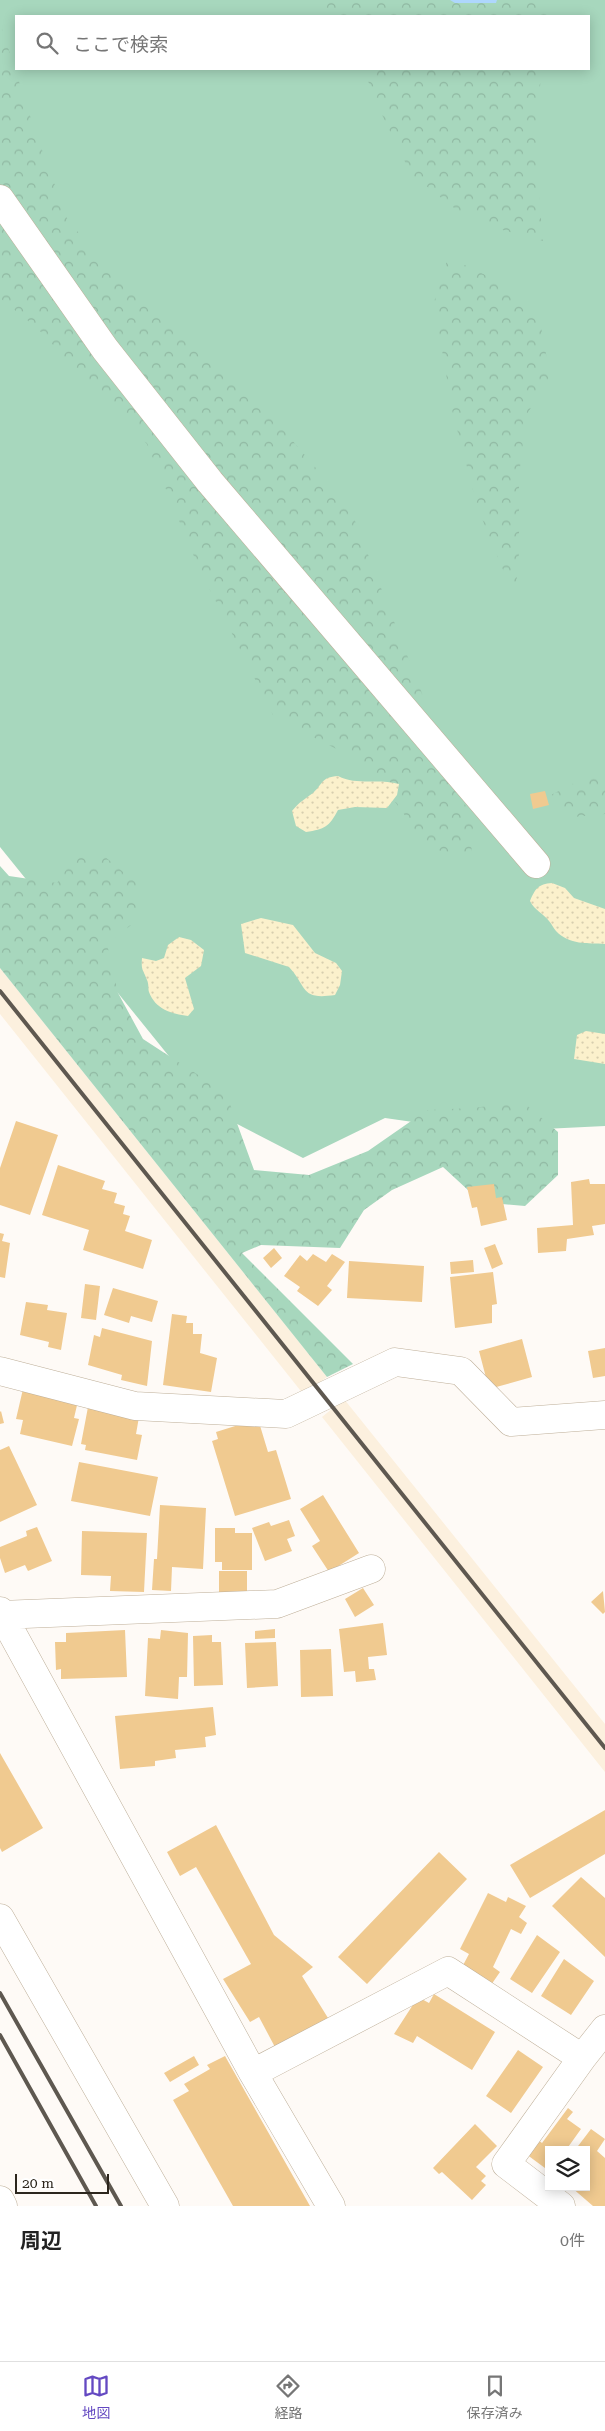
<!DOCTYPE html>
<html lang="ja">
<meta charset="utf-8">
<style>
body{margin:0;font-family:"Roboto Serif","Noto Sans JP",serif;background:#f2f2f2;color:#222}
.controls{position:absolute;right:15px;bottom:15px;display:grid;overflow:hidden;border-radius:0px;box-shadow:0 2px 12px #0003}
.controls button{width:45px;height:45px;display:grid;place-items:center;padding:0;border:0;border-bottom:1px solid #e0e0e0;background:#fff;color:#222;font:25px sans-serif}
.scale{position:absolute;left:15px;bottom:12px;width:94px;box-sizing:border-box;padding-left:5px;border:2px solid #2c261d;border-top:0;font-size:14px;line-height:18px;white-space:nowrap;color:#2c261d;-webkit-text-stroke:4px #fff;paint-order:stroke}
.list{margin:0;padding:0;list-style:none}
h2{display:flex;justify-content:space-between;align-items:center;height:65px;margin:0;padding:0 20px;font-size:21px}
h2 small{font-size:16px;font-weight:400;color:#767676}
.icon{flex:none;width:28px;height:28px;fill:none;stroke:currentColor;stroke-width:2;stroke-linecap:round;stroke-linejoin:round}
.map{position:relative;flex:none;width:605px;height:2206px;overflow:hidden}
.search{position:absolute;background:#fff;box-shadow:0 2px 12px #0003;left:15px;right:15px;top:15px;height:55px;display:flex;align-items:center;gap:12px;box-sizing:border-box;padding:0 18px;border-radius:0px;color:#767676;font-size:19px}
.sheet{height:155px;background:#fff}
nav{display:flex;justify-content:space-around;align-items:center;box-sizing:border-box;height:70px;border-top:1px solid #e0e0e0;background:#fff;font-size:14px;color:#767676}
nav a{display:grid;justify-items:center;gap:2px}
nav .on{color:#6449c2}
.map>svg:first-child{display:block}
.built{fill:#fcf0de}
.green{fill:#a7d7bd;fill-rule:evenodd}
.forest{fill:url(#forest-crowns)}
.sand{fill:url(#sand-dots)}
.water{fill:#aed7fd}
.building{fill:#f0ca90}
.lines{fill:none;stroke-linecap:round;stroke-linejoin:round}
.minor-casing{stroke:#beaf99;stroke-width:29}
.highway-casing{stroke:#beaf99;stroke-width:29}
.minor{stroke:#fff;stroke-width:28}
.highway{stroke:#fff;stroke-width:28}
.rail{stroke:#5e5850;stroke-width:4}
</style>
<div class="map">
<svg width="605" height="2206" viewBox="0 0 605 2206">
<defs>
<pattern id="forest-crowns" width="20" height="18" patternUnits="userSpaceOnUse" patternTransform="scale(1.25)"><rect width="20" height="18" fill="#a7d7bd"/><path d="M2 6a3 3 0 1 1 6 0M12 15a3 3 0 1 1 6 0" fill="none" stroke="#90b8a2"/></pattern>
<pattern id="sand-dots" width="8" height="8" patternUnits="userSpaceOnUse" patternTransform="scale(1.25)"><rect width="8" height="8" fill="#fbf1cc"/><path d="M2 2h.1M6 6h.1" fill="none" stroke="#d7ceaf" stroke-width="1.8" stroke-linecap="round"/></pattern>
</defs>
<rect width="100%" height="100%" fill="#fefaf6"/>
<path class="built" d="M 0,968 L 327,1377 L 304,1395 L 0,1014 Z
M 344,1399 L 605,1724 L 605,1772 L 322,1417 Z"/>
<path class="green" d="M 0,0 L 605,0 L 605,1126 L 483,1132 L 385,1118 L 303,1158 L 214,1112 L 0,847 ZM 16,16 L 589,16 L 589,69 L 16,69 Z"/>
<path class="forest" d="M 321,0 L 450,0 L 455,3 L 495,3 L 497,0 L 548,0 L 547,16 L 333,16 Z
M 0,23 L 34,128 L 68,221 L 111,269 L 274,419 L 350,508 L 473,825 L 471,857 L 428,848 L 396,803 L 350,756 L 274,717 L 198,566 L 147,444 L 38,329 L 0,298 Z
M 363,69 L 541,69 L 536,163 L 543,241 L 499,229 L 458,211 L 411,174 L 383,117 Z
M 448,257 L 506,285 L 539,315 L 550,376 L 526,416 L 519,476 L 519,553 L 515,599 L 478,509 L 452,410 L 434,302 Z
M 605,775 L 605,814 L 563,818 L 547,797 L 584,778 Z
M 77,854 L 104,856 L 139,885 L 135,922 L 107,944 L 118,993 L 143,1039 L 226,1093 L 254,1170 L 309,1175 L 368,1151 L 427,1110 L 472,1108 L 523,1102 L 558,1132 L 558,1175 L 525,1206 L 481,1202 L 443,1167 L 392,1190 L 364,1210 L 340,1248 L 261,1245 L 242,1253 L 353,1364 L 327,1377 L 0,968 L 0,866 L 9,876 L 57,883 Z"/>
<path class="sand" d="M 338,776 C 358,786 378,778 399,784 L 397,795 L 387,808 L 355,807 L 338,810 C 329,827 325,829 306,832 L 296,826 L 292,811 C 300,801 304,800 313,793 C 323,784 321,777 338,776 Z
M 552,883 L 565,888 L 574,898 L 605,909 L 605,944 C 588,943 569,945 556,931 C 553,928 552,924 549,921 C 543,913 535,911 530,901 C 535,889 538,884 552,883 Z
M 261,918 L 293,925 L 315,953 L 336,963 L 342,971 L 340,985 L 335,995 C 300,1000 308,988 289,967 L 245,953 L 241,924 Z
M 179,937 L 191,940 L 204,950 L 201,966 L 185,978 L 194,1009 L 188,1016 C 172,1014 155,1009 149,992 C 148,989 149,984 147,980 C 143,969 141,971 142,958 L 156,961 L 164,958 L 168,945 Z
M 586,1031 L 605,1034 L 605,1064 L 574,1059 L 577,1035 Z"/>
<path class="water" d="M 450,0 L 497,0 L 496,3 L 455,3 Z"/>
<path class="building" d="M 545,791 L 549,805 L 533,809 L 530,794 Z
M 16,1121 L 58,1135 L 30,1215 L 0,1205 L 0,1168 Z
M 58,1165 L 105,1181 L 102,1189 L 117,1193 L 114,1203 L 125,1206 L 123,1214 L 130,1216 L 125,1231 L 152,1240 L 143,1269 L 83,1250 L 89,1230 L 42,1215 Z
M 589,1179 L 590,1184 L 605,1184 L 605,1224 L 592,1226 L 594,1235 L 567,1239 L 566,1251 L 538,1253 L 537,1228 L 573,1225 L 571,1182 Z
M 494,1184 L 496,1198 L 502,1197 L 507,1220 L 481,1226 L 477,1207 L 472,1208 L 467,1187 Z
M 0,1233 L 4,1234 L 2,1241 L 10,1243 L 5,1278 L 0,1277 Z
M 495,1244 L 503,1264 L 492,1269 L 484,1248 Z
M 274,1248 L 282,1258 L 271,1268 L 263,1258 Z
M 313,1254 L 326,1262 L 332,1254 L 345,1262 L 327,1286 L 332,1290 L 318,1306 L 297,1291 L 300,1287 L 284,1276 L 300,1255 L 307,1261 Z
M 473,1260 L 474,1272 L 451,1274 L 450,1262 Z
M 349,1261 L 424,1266 L 422,1302 L 347,1298 Z
M 493,1272 L 497,1304 L 492,1305 L 492,1323 L 455,1328 L 450,1277 Z
M 85,1284 L 100,1286 L 96,1320 L 81,1318 Z
M 113,1288 L 158,1301 L 152,1322 L 131,1316 L 129,1323 L 104,1315 Z
M 26,1302 L 48,1305 L 47,1310 L 67,1313 L 61,1350 L 48,1347 L 49,1342 L 20,1335 Z
M 172,1314 L 187,1316 L 186,1323 L 193,1323 L 193,1334 L 202,1334 L 200,1353 L 217,1358 L 211,1392 L 163,1385 Z
M 102,1328 L 152,1341 L 147,1386 L 121,1380 L 122,1375 L 88,1365 L 94,1335 L 100,1337 Z
M 522,1339 L 532,1377 L 489,1389 L 479,1351 Z
M 605,1348 L 605,1376 L 593,1378 L 588,1351 Z
M 23,1389 L 78,1401 L 74,1418 L 79,1419 L 72,1446 L 20,1434 L 23,1420 L 16,1419 Z
M 88,1407 L 139,1417 L 136,1434 L 142,1435 L 137,1460 L 85,1450 L 86,1445 L 81,1444 Z
M 1,1411 L 4,1423 L 0,1424 L 0,1412 Z
M 258,1419 L 268,1452 L 276,1450 L 291,1499 L 235,1516 L 212,1441 L 218,1439 L 216,1432 Z
M 9,1446 L 37,1505 L 0,1522 L 0,1450 Z
M 79,1462 L 158,1477 L 150,1516 L 71,1501 Z
M 323,1495 L 359,1553 L 329,1572 L 312,1546 L 320,1541 L 300,1509 Z
M 160,1505 L 206,1508 L 203,1569 L 172,1567 L 171,1591 L 152,1590 L 154,1559 L 157,1559 Z
M 289,1520 L 295,1536 L 287,1539 L 292,1551 L 265,1561 L 252,1528 L 269,1522 L 271,1526 Z
M 37,1527 L 52,1561 L 28,1571 L 25,1565 L 5,1573 L 0,1558 L 0,1547 L 27,1536 L 26,1531 Z
M 215,1528 L 235,1528 L 235,1533 L 252,1533 L 252,1570 L 222,1570 L 222,1562 L 215,1562 Z
M 82,1531 L 147,1533 L 144,1592 L 110,1591 L 111,1576 L 81,1575 Z
M 219,1571 L 247,1571 L 247,1592 L 219,1593 Z
M 363,1588 L 374,1605 L 355,1617 L 345,1599 Z
M 603,1591 L 605,1612 L 603,1614 L 591,1602 Z
M 383,1623 L 387,1655 L 368,1657 L 369,1669 L 374,1669 L 376,1680 L 356,1682 L 355,1671 L 344,1672 L 339,1629 Z
M 275,1629 L 275,1638 L 255,1639 L 255,1631 Z
M 125,1630 L 127,1677 L 61,1679 L 61,1669 L 56,1670 L 55,1642 L 66,1642 L 66,1633 Z
M 161,1630 L 188,1633 L 187,1677 L 179,1677 L 178,1699 L 145,1696 L 148,1638 L 160,1639 Z
M 212,1635 L 212,1642 L 221,1642 L 223,1685 L 194,1686 L 193,1636 Z
M 276,1642 L 278,1686 L 247,1688 L 245,1643 Z
M 331,1649 L 333,1696 L 301,1697 L 300,1650 Z
M 213,1707 L 216,1735 L 205,1737 L 206,1747 L 175,1750 L 176,1758 L 155,1761 L 155,1766 L 120,1769 L 115,1716 Z
M 0,1753 L 43,1828 L 2,1852 L 0,1848 Z
M 605,1810 L 605,1854 L 530,1898 L 510,1865 Z
M 216,1825 L 274,1935 L 313,1967 L 302,1976 L 328,2018 L 276,2049 L 259,2017 L 250,2022 L 223,1979 L 251,1964 L 196,1867 L 180,1876 L 167,1852 Z
M 439,1852 L 467,1879 L 367,1984 L 338,1957 Z
M 581,1877 L 605,1898 L 605,1957 L 552,1906 Z
M 488,1893 L 506,1902 L 508,1897 L 526,1906 L 519,1917 L 527,1923 L 521,1934 L 511,1929 L 493,1967 L 500,1972 L 491,1985 L 461,1969 L 469,1954 L 460,1949 Z
M 537,1935 L 560,1952 L 532,1993 L 510,1979 Z
M 564,1959 L 594,1981 L 571,2015 L 541,1996 Z
M 434,1994 L 495,2032 L 472,2070 L 417,2036 L 413,2043 L 394,2034 L 418,1997 L 429,2003 Z
M 518,2050 L 543,2067 L 511,2113 L 486,2096 Z
M 194,2056 L 199,2065 L 170,2082 L 164,2073 Z
M 225,2056 L 310,2206 L 233,2206 L 173,2100 L 189,2091 L 184,2084 L 210,2069 L 207,2065 Z
M 568,2108 L 573,2112 L 567,2119 L 581,2129 L 566,2150 L 549,2150 L 549,2171 L 526,2154 L 537,2139 L 542,2143 Z
M 475,2124 L 497,2146 L 476,2167 L 486,2176 L 481,2181 L 486,2185 L 472,2200 L 442,2172 L 439,2174 L 433,2168 Z
M 591,2129 L 605,2139 L 597,2151 L 605,2158 L 605,2206 L 593,2206 L 571,2187 L 586,2187 L 586,2150 L 575,2150 Z"/>
<g class="lines">
<defs>
<path id="minor" d="M 0,199 L 105,349 L 210,482 L 536,864
M 0,1371 L 135,1406 L 286,1414 L 395,1362 L 461,1371 L 511,1422 L 605,1415
M 0,1611 L 253,2073 L 331,2206
M 0,1615 L 277,1604 L 371,1569
M 0,1918 L 165,2206
M 582,2058 L 605,2029
M 253,2073 L 448,1971 L 582,2058 L 506,2164 L 561,2206"/>
<path id="highway" d="M 0,2200 L 3,2206"/>
</defs>
<use href="#minor" class="minor-casing"/>
<use href="#highway" class="highway-casing"/>
<use href="#minor" class="minor"/>
<use href="#highway" class="highway"/>
<path class="rail" d="M 0,991 L 605,1748
M 0,1993 L 121,2206
M 0,2035 L 96,2206"/>
</g>
</svg>
<div class="controls">
<button><svg class="icon" aria-label="layers" viewBox="0 0 24 24"><path d="M12 4l9 5-9 5-9-5zM3 14l9 5 9-5"/></svg></button>
</div>
<div class="scale">20 m</div>
<div class="search"><svg class="icon" aria-label="search" viewBox="0 0 24 24"><circle cx="10" cy="10" r="6"/><path d="M15 15l6 6"/></svg>ここで検索</div>
</div>
<section class="sheet">
<h2>周辺<small>0件</small></h2>
<ul class="list">
</ul>
</section>
<nav>
<a class="on"><svg class="icon" aria-label="map" viewBox="0 0 24 24"><path d="M3 6l6-2 6 2 6-2v14l-6 2-6-2-6 2zM9 4v14M15 6v14"/></svg>地図</a>
<a><svg class="icon" aria-label="directions" viewBox="0 0 24 24"><path d="M12 3l9 9-9 9-9-9zM9 14v-3h6M13 9l2 2-2 2"/></svg>経路</a>
<a><svg class="icon" aria-label="saved" viewBox="0 0 24 24"><path d="M7 4h10v16l-5-4-5 4z"/></svg>保存済み</a>
</nav>
